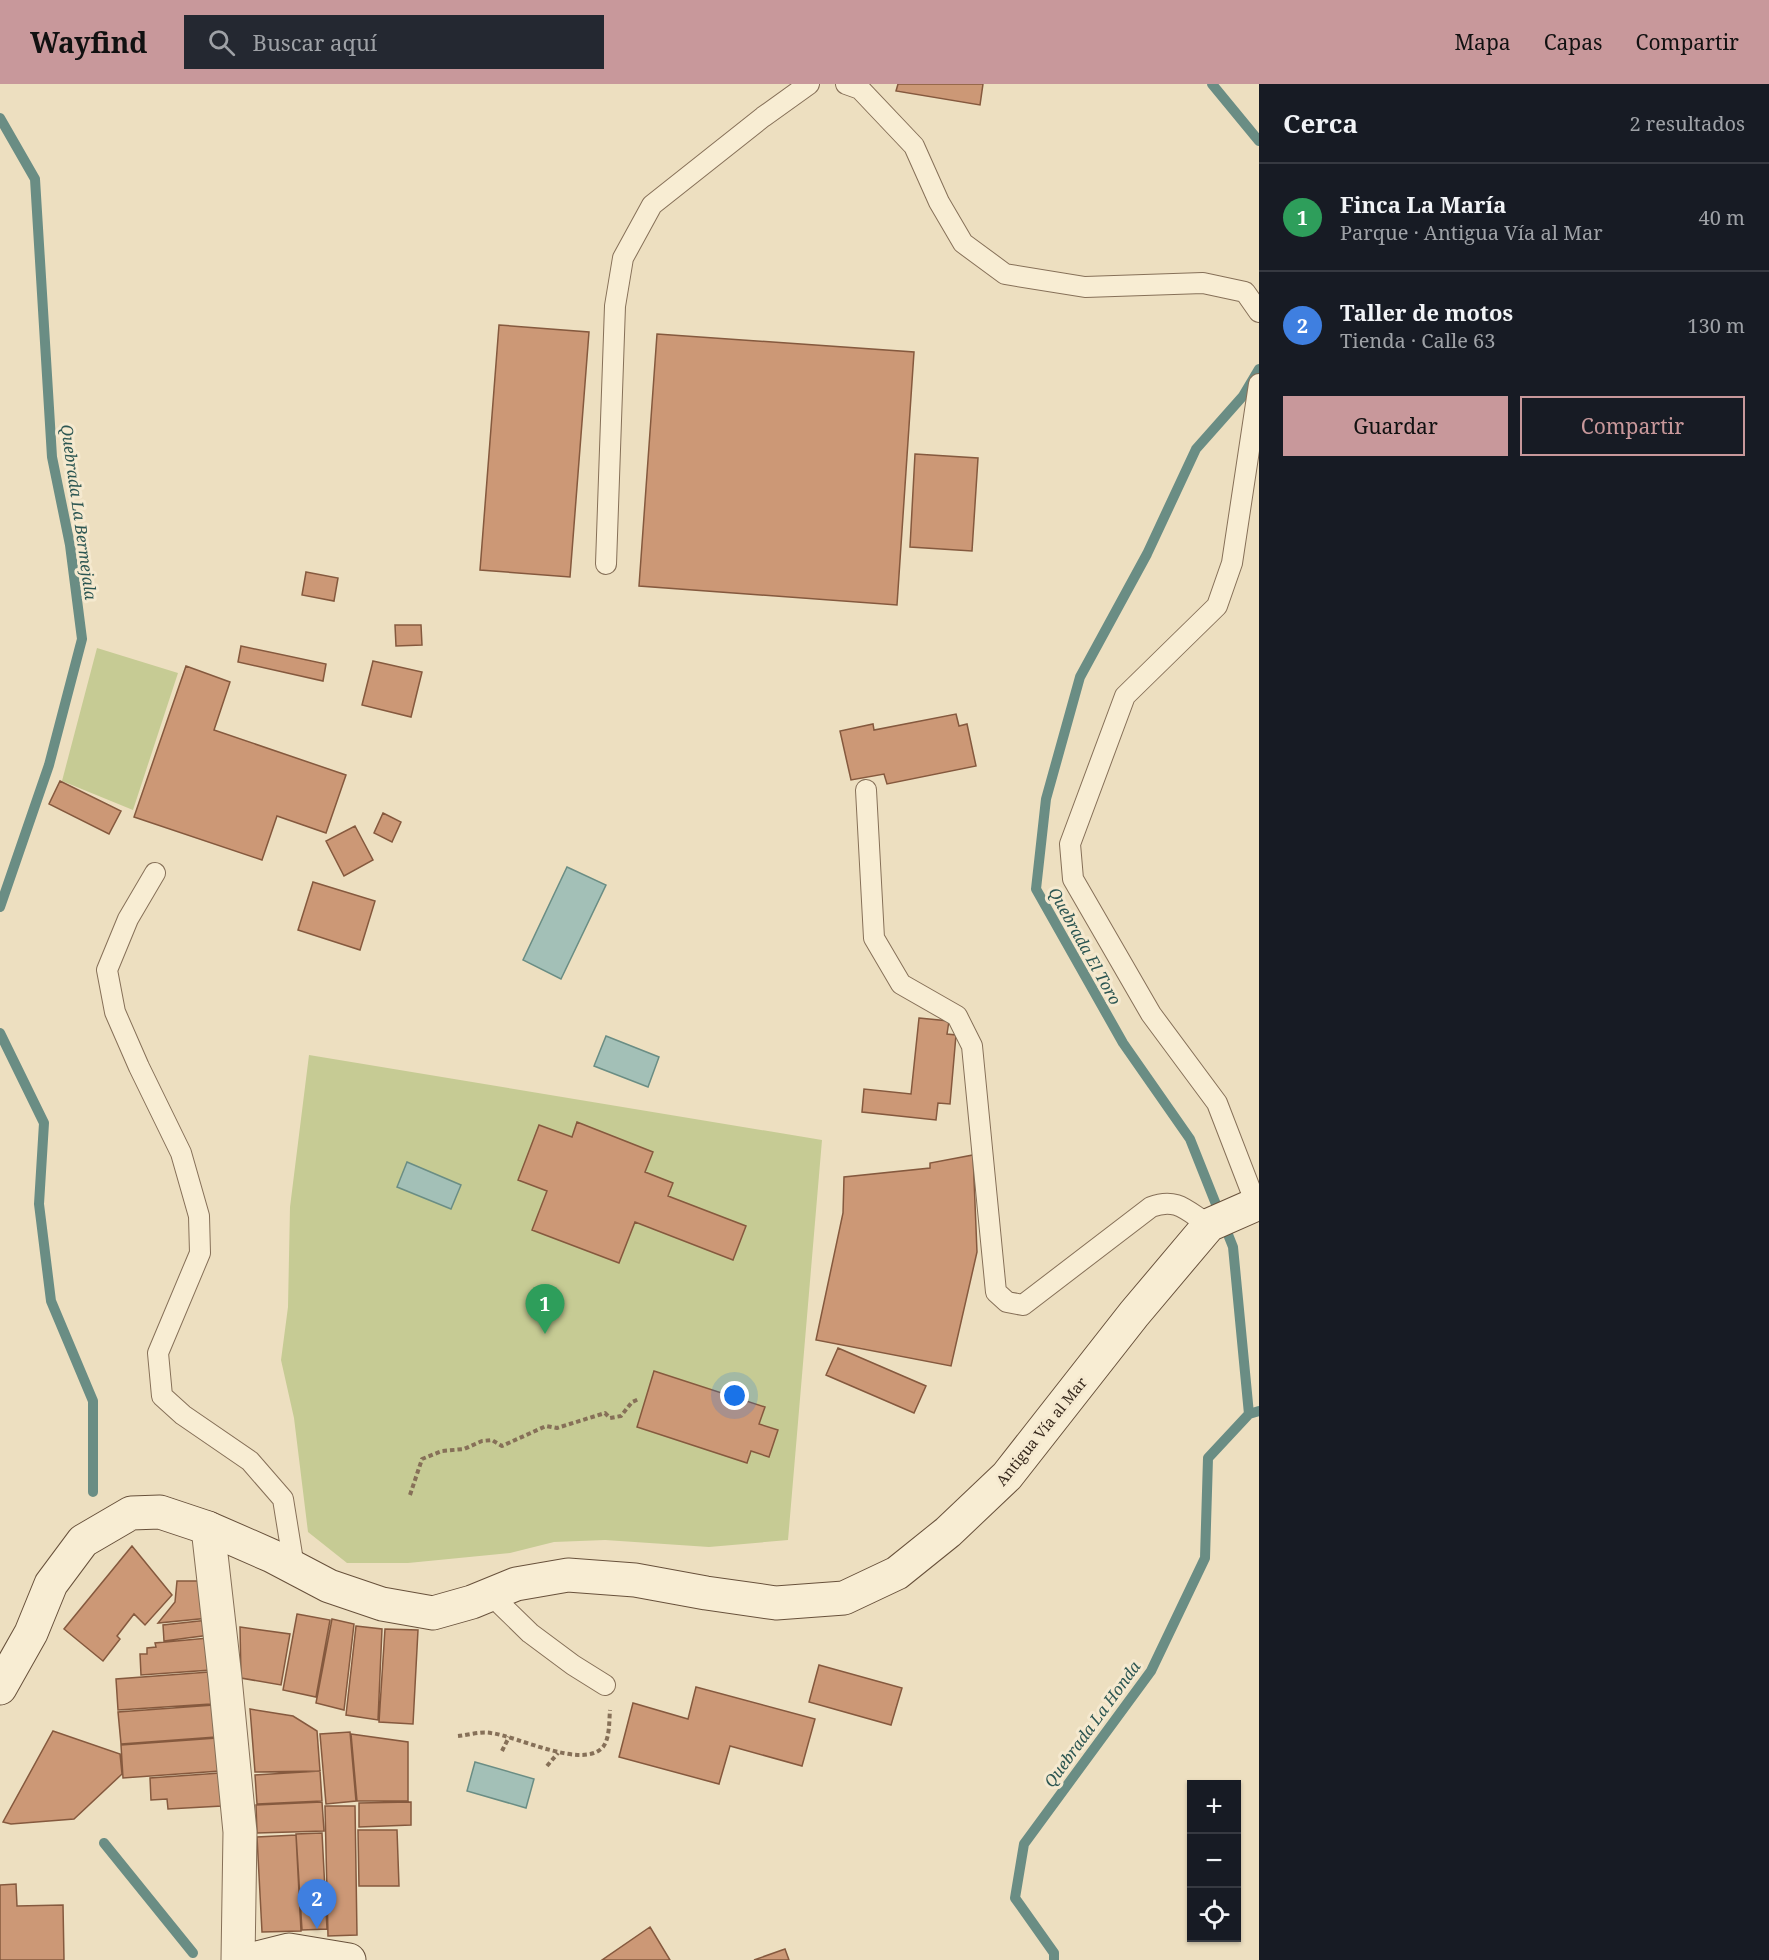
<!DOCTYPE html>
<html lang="es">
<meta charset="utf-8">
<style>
body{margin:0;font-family:"Noto Serif",serif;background:#242831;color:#f1f3f6}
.controls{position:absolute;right:18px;bottom:18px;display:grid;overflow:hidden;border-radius:0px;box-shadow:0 2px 4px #0004}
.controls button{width:54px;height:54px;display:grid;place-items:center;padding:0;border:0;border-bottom:2px solid #363941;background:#171b24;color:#f1f3f6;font:30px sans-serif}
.you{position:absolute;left:735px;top:1312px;width:21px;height:21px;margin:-15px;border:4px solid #fff;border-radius:50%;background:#1a73e8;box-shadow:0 0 0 9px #1a73e833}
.badge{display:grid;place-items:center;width:39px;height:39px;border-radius:50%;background:#c8989b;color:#fff;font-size:20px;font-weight:700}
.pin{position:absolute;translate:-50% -50px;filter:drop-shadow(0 2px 3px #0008)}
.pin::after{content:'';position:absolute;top:32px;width:21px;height:18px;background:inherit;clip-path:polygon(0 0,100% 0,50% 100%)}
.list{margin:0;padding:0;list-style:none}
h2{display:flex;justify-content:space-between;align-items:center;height:78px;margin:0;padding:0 24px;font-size:26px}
h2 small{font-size:20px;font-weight:400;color:#9ea1a6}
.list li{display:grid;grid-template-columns:39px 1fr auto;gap:18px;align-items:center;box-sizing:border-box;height:108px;padding:0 24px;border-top:2px solid #363941}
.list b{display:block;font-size:22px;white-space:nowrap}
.list p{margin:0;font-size:20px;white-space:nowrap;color:#9ea1a6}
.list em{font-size:20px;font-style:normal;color:#9ea1a6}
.actions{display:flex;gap:12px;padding:18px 24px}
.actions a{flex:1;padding:14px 0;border:2px solid #c8989b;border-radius:0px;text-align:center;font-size:21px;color:#c8989b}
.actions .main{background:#c8989b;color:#111}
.icon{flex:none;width:33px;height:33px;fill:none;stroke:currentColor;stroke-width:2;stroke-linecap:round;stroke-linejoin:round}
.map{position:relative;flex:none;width:1259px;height:1876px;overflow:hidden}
header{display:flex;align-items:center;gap:36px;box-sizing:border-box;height:84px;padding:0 30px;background:#c8989b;color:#111}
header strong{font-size:28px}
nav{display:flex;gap:33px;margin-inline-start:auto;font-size:21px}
.search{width:420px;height:54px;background:#242831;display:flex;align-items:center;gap:15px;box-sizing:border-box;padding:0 21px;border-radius:0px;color:#9ea1a6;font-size:22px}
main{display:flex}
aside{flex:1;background:#171b24}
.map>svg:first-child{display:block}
.green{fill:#c6cb94}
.water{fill:#a3c0b7;stroke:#6a8d84;stroke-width:1.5}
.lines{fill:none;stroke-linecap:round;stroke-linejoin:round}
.stream{stroke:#6a8d84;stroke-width:10}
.building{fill:#cc9876;stroke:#85593e;stroke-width:1.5}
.lane-casing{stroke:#867058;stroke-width:22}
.street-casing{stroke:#867058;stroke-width:35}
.secondary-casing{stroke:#68513b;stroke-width:35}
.path{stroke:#867058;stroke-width:4;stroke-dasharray:4.5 3;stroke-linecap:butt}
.lane{stroke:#f8edd3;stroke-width:20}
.street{stroke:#f8edd3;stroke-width:33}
.secondary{stroke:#f8edd3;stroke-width:33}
.labels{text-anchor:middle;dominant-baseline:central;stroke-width:6;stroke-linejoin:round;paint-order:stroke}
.street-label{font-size:15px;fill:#36281c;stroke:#f5e9cf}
.water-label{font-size:16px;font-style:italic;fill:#2c5652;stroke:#f5e9cf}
</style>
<header>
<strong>Wayfind</strong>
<div class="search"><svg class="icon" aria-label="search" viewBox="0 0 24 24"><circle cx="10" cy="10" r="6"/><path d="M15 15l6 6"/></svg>Buscar aquí</div>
<nav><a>Mapa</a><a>Capas</a><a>Compartir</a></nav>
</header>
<main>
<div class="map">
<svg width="1259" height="1876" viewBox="0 0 1259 1876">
<rect width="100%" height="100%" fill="#eddfc0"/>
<path class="green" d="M 97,564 L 178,589 L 133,726 L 62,697 Z
M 309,971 L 822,1056 L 788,1456 L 709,1463 L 605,1456 L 554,1458 L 510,1469 L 408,1479 L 347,1479 L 308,1448 L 294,1334 L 281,1276 L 288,1223 L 290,1123 Z"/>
<path class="water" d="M 567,783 L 606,801 L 561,895 L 523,876 Z
M 606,952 L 659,973 L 648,1003 L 594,982 Z
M 407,1078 L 461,1101 L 451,1125 L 397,1103 Z
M 475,1678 L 534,1695 L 526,1724 L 467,1707 Z"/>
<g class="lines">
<path class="stream" d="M 1212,0 L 1259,57
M 0,34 L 35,95 L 52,373 L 70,461 L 82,555 L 49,681 L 0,823
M 0,949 L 44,1039 L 39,1120 L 51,1217 L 93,1317 L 93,1408
M 1249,1330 L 1233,1163 L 1190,1055 L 1123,959 L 1036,805 L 1046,715 L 1080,593 L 1147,470 L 1196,365 L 1243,312 L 1259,285
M 104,1759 L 193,1869
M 1054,1876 L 1054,1869 L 1015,1814 L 1024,1760 L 1151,1587 L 1205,1474 L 1208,1374 L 1249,1330 L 1259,1327"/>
</g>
<path class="building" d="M 898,0 L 983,0 L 980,21 L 896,7 Z
M 499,241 L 589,248 L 570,493 L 480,486 Z
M 657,250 L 914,268 L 897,521 L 639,502 Z
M 915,370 L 978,374 L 972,467 L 910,463 Z
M 306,488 L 338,494 L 334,517 L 302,511 Z
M 395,541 L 421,541 L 422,561 L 396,562 Z
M 241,562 L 326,580 L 323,597 L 238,578 Z
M 373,577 L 422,588 L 411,633 L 362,621 Z
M 186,582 L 230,598 L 214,646 L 346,691 L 326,749 L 277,732 L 262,776 L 134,733 Z
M 956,630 L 959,642 L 967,640 L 976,682 L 887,700 L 884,690 L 851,696 L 840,647 L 873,640 L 874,646 Z
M 60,697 L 121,727 L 109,750 L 49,720 Z
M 383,729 L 401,738 L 392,758 L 374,749 Z
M 355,742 L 373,776 L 344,792 L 326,757 Z
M 313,798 L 375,817 L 360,866 L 298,846 Z
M 919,934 L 949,937 L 947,950 L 956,951 L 950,1020 L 938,1019 L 936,1036 L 862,1028 L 864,1005 L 911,1010 Z
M 577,1038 L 653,1068 L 645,1088 L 673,1099 L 668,1112 L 746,1142 L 733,1176 L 635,1138 L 619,1179 L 532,1146 L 547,1107 L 518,1096 L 539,1041 L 572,1053 Z
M 973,1071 L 977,1168 L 951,1282 L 816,1256 L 843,1129 L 844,1093 L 930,1084 L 930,1079 Z
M 838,1264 L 926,1302 L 914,1329 L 826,1291 Z
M 654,1287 L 765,1323 L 759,1340 L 778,1346 L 769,1373 L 751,1367 L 747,1379 L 637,1343 Z
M 132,1462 L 172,1511 L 145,1541 L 134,1530 L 117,1552 L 120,1555 L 103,1577 L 64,1545 Z
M 177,1497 L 206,1497 L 209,1534 L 158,1539 L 175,1518 Z
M 297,1530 L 330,1536 L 316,1613 L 283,1606 Z
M 332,1535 L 354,1540 L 344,1626 L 316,1619 Z
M 208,1536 L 210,1551 L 164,1557 L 163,1541 Z
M 356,1542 L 382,1545 L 378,1636 L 346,1631 Z
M 240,1543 L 290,1550 L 281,1601 L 241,1594 Z
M 385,1545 L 418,1546 L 413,1640 L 379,1638 Z
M 208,1554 L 211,1586 L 141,1591 L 140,1570 L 147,1570 L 147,1564 L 156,1563 L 155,1559 Z
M 819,1581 L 902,1604 L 891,1641 L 809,1618 Z
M 209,1588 L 211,1620 L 118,1626 L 116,1595 Z
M 696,1603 L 815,1635 L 802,1682 L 730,1662 L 719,1700 L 619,1673 L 633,1619 L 688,1635 Z
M 214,1621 L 216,1653 L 121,1660 L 118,1628 Z
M 250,1625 L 293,1632 L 317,1647 L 320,1687 L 255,1688 Z
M 53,1647 L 120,1670 L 122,1690 L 74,1735 L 11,1740 L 3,1738 Z
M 350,1648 L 356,1717 L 326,1720 L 320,1650 Z
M 351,1650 L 408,1658 L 408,1717 L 357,1717 Z
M 217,1654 L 220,1687 L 123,1694 L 121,1661 Z
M 320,1687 L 322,1717 L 257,1720 L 255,1691 Z
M 220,1689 L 222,1722 L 168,1725 L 167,1715 L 151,1716 L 150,1694 Z
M 322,1718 L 324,1747 L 257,1749 L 256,1721 Z
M 411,1718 L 411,1741 L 359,1743 L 359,1719 Z
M 325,1722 L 355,1722 L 357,1851 L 328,1852 Z
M 358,1746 L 397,1746 L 399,1802 L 359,1802 Z
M 322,1749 L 327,1845 L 302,1846 L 296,1750 Z
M 296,1751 L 301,1847 L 262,1848 L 257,1753 Z
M 16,1800 L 17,1822 L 63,1821 L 64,1876 L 0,1876 L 0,1801 Z
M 650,1843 L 670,1876 L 602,1876 Z
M 785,1865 L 789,1876 L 754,1876 Z"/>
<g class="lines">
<defs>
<path id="lane" d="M 846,0 L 860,5 L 914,62 L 939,118 L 963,159 L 1005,190 L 1085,203 L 1203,199 L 1245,208 L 1259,228
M 606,480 L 615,222 L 623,174 L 652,121 L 763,33 L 809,0
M 866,706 L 874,854 L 901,900 L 957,932 L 972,962 L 996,1208 L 1007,1218 L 1023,1221 L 1151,1123 C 1177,1113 1187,1127 1209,1141
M 155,789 L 128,835 L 107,886 L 115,928 L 139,983 L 181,1069 L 199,1132 L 200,1169 L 158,1269 L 162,1312 L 183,1331 L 250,1377 L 283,1415 L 294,1483
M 1256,1120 L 1217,1019 L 1151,930 L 1073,795 L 1070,760 L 1125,612 L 1217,522 L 1232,479 L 1259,300
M 490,1510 L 530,1549 L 573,1581 L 605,1601"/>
<path id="street" d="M 208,1444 L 225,1594 L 240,1748 L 238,1876"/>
<path id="secondary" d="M 0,1604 L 31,1549 L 51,1500 L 83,1457 L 131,1429 L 160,1428 L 208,1444 L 272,1472 L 329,1502 L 382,1520 L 433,1529 L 472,1518 L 516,1500 L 568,1491 L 635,1496 L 706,1509 L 776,1519 L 844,1514 L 897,1489 L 948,1448 L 1007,1392 L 1134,1230 L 1209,1141 L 1259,1119
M 249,1876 L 289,1866 L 349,1876"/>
</defs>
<use href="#lane" class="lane-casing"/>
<use href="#street" class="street-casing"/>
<use href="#secondary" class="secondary-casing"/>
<path class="path" d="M 410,1411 L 422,1375 L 442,1367 L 464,1365 L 482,1357 L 492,1356 L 502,1362 L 546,1342 L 557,1344 L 605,1329 L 610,1334 L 621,1332 L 632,1318 L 639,1315
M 458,1652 C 468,1651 481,1647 491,1649 C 517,1652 583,1686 603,1663 C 610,1654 609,1637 610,1626
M 502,1667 L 509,1653
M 547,1682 L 558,1669"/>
<use href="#lane" class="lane"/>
<use href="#street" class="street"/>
<use href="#secondary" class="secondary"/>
</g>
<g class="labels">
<g class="street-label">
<text transform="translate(1041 1347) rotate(-51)">Antigua Vía al Mar</text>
</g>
<g class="water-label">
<text transform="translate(79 428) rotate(82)">Quebrada La Bermejala</text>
<text transform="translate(1085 862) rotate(61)">Quebrada El Toro</text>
<text transform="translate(1092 1640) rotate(-54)">Quebrada La Honda</text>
</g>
</g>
</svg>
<div class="controls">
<button>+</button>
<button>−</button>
<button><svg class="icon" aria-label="locate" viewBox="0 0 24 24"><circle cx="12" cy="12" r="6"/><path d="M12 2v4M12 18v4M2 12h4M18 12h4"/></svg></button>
</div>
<div class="you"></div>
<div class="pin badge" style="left:545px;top:1250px;background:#2e9e5b">1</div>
<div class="pin badge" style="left:317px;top:1845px;background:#3f7fe0">2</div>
</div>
<aside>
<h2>Cerca<small>2 resultados</small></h2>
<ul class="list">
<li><span class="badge" style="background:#2e9e5b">1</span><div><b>Finca La María</b><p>Parque · Antigua Vía al Mar</p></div><em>40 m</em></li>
<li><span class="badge" style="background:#3f7fe0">2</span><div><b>Taller de motos</b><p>Tienda · Calle 63</p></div><em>130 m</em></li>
</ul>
<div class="actions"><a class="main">Guardar</a><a>Compartir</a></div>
</aside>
</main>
